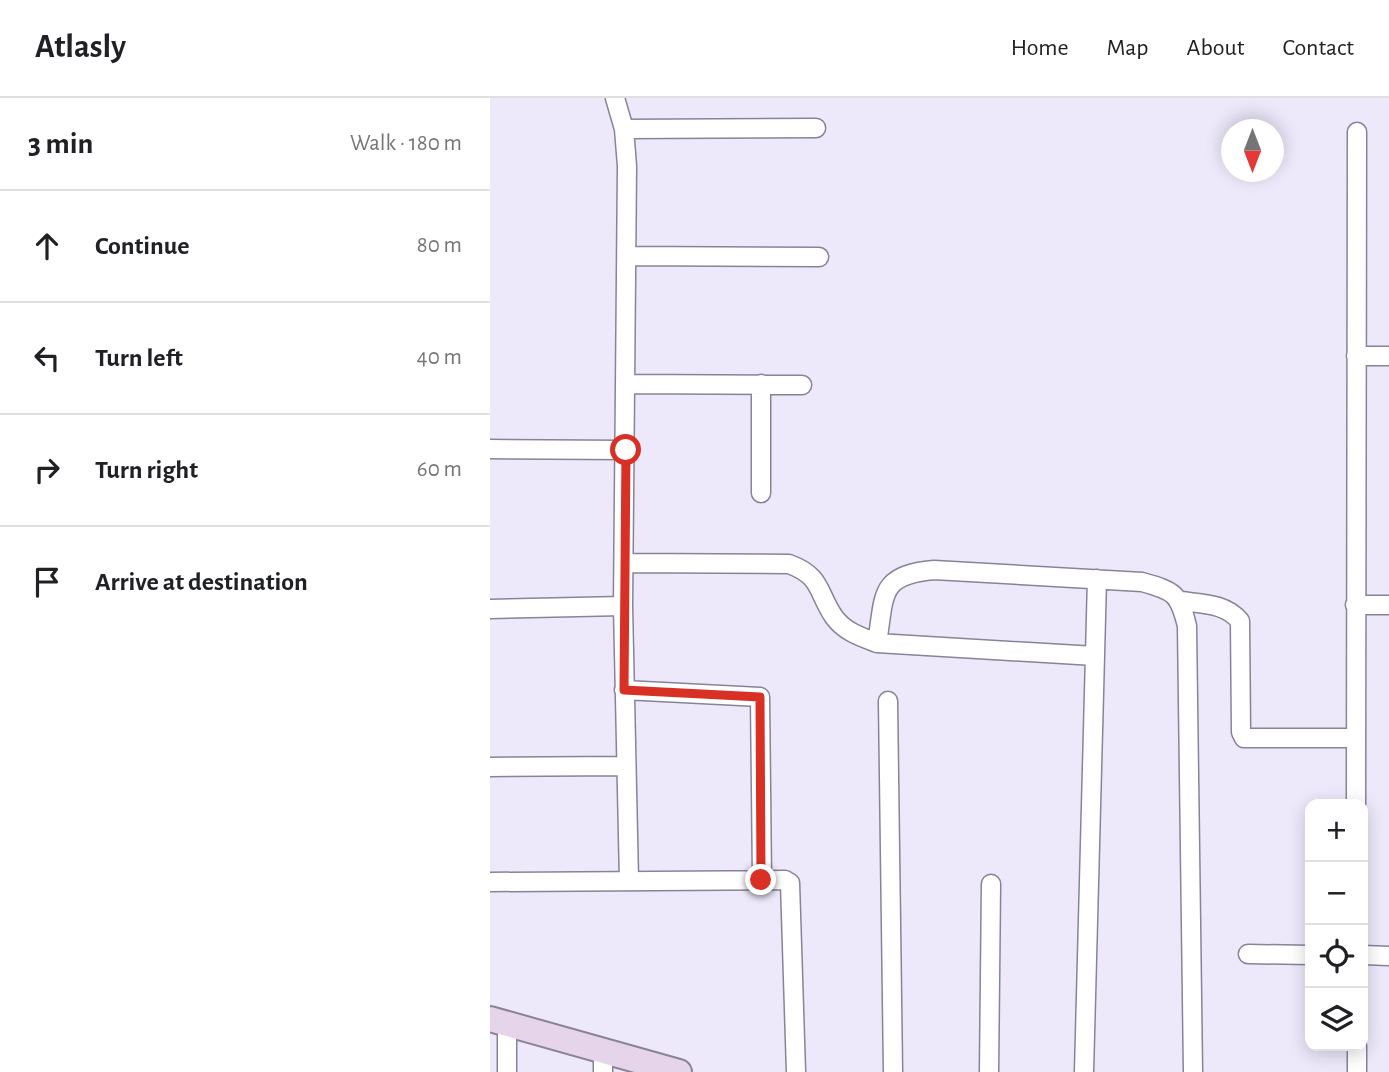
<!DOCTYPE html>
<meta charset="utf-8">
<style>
body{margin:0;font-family:"Alegreya Sans",sans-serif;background:#f6f6f6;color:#202124}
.controls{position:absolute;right:21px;bottom:21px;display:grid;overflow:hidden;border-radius:14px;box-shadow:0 4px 18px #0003}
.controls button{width:63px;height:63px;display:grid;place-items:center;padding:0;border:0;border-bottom:2px solid #e0e0e0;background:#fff;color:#202124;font:35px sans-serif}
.compass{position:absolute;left:731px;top:21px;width:63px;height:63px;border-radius:50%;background:#fff;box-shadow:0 4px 18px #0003;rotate:180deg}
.stop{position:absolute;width:21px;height:21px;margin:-16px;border:5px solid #d93025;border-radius:50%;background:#fff}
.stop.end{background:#d93025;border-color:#fff;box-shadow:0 2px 7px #0008}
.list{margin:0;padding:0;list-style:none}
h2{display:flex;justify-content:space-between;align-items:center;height:91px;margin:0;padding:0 28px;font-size:30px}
h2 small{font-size:23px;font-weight:400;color:#757577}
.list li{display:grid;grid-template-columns:46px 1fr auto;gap:21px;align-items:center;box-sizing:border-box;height:112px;padding:0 28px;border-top:2px solid #e0e0e0}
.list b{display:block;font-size:26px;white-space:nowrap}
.list em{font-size:23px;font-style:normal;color:#757577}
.icon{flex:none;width:38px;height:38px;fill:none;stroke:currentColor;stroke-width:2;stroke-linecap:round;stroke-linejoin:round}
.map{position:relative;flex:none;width:899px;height:974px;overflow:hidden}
header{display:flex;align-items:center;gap:42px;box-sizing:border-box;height:98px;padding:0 35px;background:#fff;border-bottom:2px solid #e0e0e0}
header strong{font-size:33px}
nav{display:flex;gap:38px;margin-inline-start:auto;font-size:24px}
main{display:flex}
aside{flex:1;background:#fff}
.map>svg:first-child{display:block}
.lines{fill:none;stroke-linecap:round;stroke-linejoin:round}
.street-casing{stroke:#888398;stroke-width:21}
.secondary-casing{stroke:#888398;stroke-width:28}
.street{stroke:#fff;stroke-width:18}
.secondary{stroke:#e5d4ea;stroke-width:24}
.route{stroke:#d93025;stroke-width:9}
</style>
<header>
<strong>Atlasly</strong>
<nav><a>Home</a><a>Map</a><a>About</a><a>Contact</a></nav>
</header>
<main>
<aside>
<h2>3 min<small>Walk · 180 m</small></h2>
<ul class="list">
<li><svg class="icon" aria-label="ahead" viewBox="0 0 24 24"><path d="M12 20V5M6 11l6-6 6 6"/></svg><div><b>Continue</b></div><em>80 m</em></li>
<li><svg class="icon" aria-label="left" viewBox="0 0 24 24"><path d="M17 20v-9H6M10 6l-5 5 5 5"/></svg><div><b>Turn left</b></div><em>40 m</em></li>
<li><svg class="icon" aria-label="right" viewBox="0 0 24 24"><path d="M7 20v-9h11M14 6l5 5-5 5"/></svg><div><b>Turn right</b></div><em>60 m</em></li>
<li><svg class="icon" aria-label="arrive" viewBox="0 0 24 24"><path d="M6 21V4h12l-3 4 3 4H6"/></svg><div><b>Arrive at destination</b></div></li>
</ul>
</aside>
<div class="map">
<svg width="899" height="974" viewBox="0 0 899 974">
<rect width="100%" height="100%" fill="#ede9fb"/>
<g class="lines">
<defs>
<path id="street" d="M 125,0 L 134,31 L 137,68 L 133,508 L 139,783
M 134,31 L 326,30
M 137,158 L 329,159
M 866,258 L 899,258
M 137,286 L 312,287
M 271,286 L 271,395
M 0,351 L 136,352
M 134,465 L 299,466 C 332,478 327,494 344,519 C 355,534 371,539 387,545 L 605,558
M 691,503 C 712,506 735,505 750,523 L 751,634 L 754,640 L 866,640
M 865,507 L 899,507
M 0,511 L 133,508
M 387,545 C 395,497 388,477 444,472 L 652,484 C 684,493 689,495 697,528 L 703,974
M 134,592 L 270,599 L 272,782
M 398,603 L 403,974
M 0,669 L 134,668
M 866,706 L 867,34
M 0,784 L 295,782 L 300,785 L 306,974
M 758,856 L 820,857
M 873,857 L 899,858
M 867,948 L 867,974
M 113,955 L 113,974
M 17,974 L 17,926
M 499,974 L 501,786
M 594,974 L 607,481"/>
<path id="secondary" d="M 0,921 L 189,974"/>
</defs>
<use href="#street" class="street-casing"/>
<use href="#secondary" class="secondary-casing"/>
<use href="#street" class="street"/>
<use href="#secondary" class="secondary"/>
</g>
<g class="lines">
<path class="route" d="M 136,352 L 134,592 L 270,599 L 271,782"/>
</g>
</svg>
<div class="controls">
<button>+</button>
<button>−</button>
<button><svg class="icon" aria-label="locate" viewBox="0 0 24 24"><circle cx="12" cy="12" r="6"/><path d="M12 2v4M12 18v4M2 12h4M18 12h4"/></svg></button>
<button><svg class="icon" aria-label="layers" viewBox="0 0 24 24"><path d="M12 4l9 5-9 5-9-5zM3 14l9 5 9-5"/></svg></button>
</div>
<svg class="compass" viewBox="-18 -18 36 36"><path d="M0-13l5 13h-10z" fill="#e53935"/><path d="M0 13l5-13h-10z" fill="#757577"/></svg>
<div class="stop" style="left:136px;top:352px"></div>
<div class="stop end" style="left:271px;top:782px"></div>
</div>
</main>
